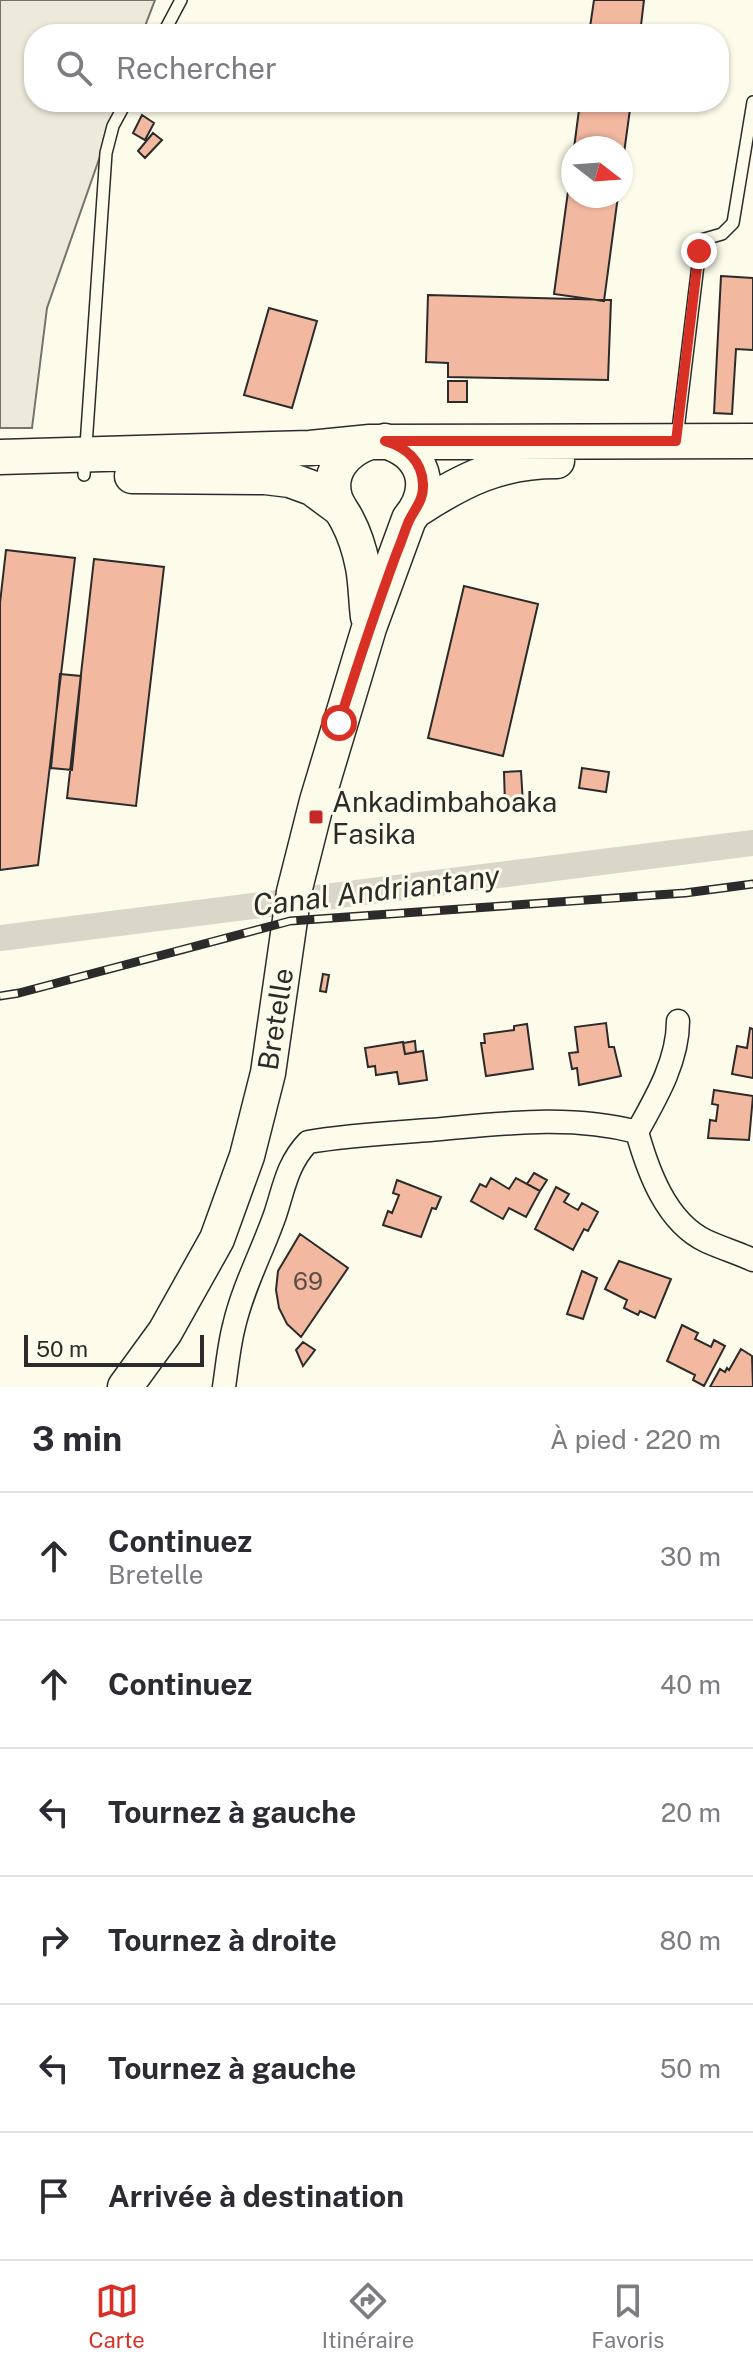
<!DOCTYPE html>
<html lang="fr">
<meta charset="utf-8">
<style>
body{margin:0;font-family:"Public Sans",sans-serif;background:#f7f7f7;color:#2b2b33}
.compass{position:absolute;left:561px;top:136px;width:72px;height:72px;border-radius:50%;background:#fff;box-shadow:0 2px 6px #0004;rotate:107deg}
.scale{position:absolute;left:24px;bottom:20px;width:180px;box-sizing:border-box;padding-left:8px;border:4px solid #2b2b2b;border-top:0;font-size:22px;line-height:28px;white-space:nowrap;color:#2b2b2b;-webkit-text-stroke:6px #fdfbea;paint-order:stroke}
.stop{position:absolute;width:24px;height:24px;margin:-18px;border:6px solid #d93025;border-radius:50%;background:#fff}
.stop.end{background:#d93025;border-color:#fff;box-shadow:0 2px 8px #0008}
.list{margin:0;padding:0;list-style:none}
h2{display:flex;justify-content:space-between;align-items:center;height:104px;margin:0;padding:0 32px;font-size:34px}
h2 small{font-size:26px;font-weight:400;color:#7c7c81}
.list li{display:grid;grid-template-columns:52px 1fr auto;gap:24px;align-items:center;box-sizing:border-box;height:128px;padding:0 32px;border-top:2px solid #e1e1e2}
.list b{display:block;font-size:30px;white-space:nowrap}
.list p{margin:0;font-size:26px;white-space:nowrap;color:#7c7c81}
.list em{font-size:26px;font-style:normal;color:#7c7c81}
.icon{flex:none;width:44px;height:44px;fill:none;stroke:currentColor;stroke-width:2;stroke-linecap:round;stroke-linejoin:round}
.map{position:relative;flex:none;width:753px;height:1387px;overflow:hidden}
.search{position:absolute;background:#fff;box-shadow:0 2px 6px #0004;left:24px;right:24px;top:24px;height:88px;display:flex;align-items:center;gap:20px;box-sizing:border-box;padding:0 28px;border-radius:32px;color:#7c7c81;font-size:30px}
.sheet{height:872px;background:#fff}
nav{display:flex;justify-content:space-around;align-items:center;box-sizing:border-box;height:112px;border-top:2px solid #e1e1e2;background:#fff;font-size:22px;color:#7c7c81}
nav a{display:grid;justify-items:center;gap:4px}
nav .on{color:#d93025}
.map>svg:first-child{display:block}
.green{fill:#ecebdb;stroke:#74746e;stroke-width:2}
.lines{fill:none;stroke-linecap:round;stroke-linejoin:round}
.canal{stroke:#d8d7c9;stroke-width:26}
.building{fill:#f2b8a0;stroke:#2b2b2b;stroke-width:2}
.lane-casing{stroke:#2b2b2b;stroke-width:14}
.street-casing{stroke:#2b2b2b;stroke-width:25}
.primary-casing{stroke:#2b2b2b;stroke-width:37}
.lane{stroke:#fdfbea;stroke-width:11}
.street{stroke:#fdfbea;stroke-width:22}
.primary{stroke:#fdfbea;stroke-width:34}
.rail-casing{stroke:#2b2b2b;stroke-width:9}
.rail{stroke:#fdfbea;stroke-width:6;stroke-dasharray:18;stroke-linecap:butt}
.route{stroke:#d93025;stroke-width:10}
.poi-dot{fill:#c62828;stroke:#fdfbea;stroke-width:3}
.labels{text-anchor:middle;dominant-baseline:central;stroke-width:6;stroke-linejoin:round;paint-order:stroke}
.number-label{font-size:24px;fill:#5d4e48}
.poi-label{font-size:28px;fill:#2b2b2b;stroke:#fdfbea;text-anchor:start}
.street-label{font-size:28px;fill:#2b2b2b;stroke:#fdfbea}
.water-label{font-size:30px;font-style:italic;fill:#2b2b2b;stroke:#fdfbea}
</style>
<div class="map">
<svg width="753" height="1387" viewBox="0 0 753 1387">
<rect width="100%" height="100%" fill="#fdfbea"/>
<path class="green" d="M 0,0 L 155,0 L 142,34 L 34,34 L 34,102 L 119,102 L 47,308 L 32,428 L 0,428 Z"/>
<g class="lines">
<path class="canal" d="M 0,938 L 753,843"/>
</g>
<path class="building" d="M 594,0 L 644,0 L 640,34 L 589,34 Z
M 580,102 L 631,102 L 621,175 L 621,148 L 574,148 Z
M 142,115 L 154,123 L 145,140 L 133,133 Z
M 153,133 L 162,140 L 145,158 L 138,151 Z
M 573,155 L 573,196 L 618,196 L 604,301 L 554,294 Z
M 721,276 L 753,278 L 753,350 L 736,349 L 732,414 L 714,413 Z
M 428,295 L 611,300 L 608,380 L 448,377 L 448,363 L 426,362 Z
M 269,308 L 317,321 L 292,408 L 244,395 Z
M 448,381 L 467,381 L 467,402 L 448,402 Z
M 6,550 L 75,558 L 38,865 L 0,870 L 0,603 Z
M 94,559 L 164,567 L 136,806 L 67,798 Z
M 464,586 L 538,604 L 503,756 L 428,738 Z
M 60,674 L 81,676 L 72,770 L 51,768 Z
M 582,768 L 609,772 L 606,792 L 579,788 Z
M 521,771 L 523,804 L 505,805 L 504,772 Z
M 323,974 L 329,975 L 326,992 L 320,991 Z
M 606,1023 L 609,1047 L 614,1047 L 621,1076 L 579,1085 L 577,1068 L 572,1069 L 569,1053 L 578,1052 L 575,1027 Z
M 527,1024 L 533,1069 L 486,1076 L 481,1043 L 485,1043 L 484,1034 L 514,1030 L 514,1026 Z
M 750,1028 L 753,1029 L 753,1078 L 732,1074 L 737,1046 L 747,1048 Z
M 415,1041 L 416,1052 L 405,1054 L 403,1043 Z
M 403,1042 L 405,1054 L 423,1051 L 427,1080 L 399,1084 L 397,1072 L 376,1075 L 375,1066 L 368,1067 L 365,1048 Z
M 714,1090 L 753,1096 L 749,1140 L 708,1138 L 710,1120 L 716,1121 L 718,1105 L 712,1104 Z
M 534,1173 L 547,1180 L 540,1191 L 527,1184 Z
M 491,1178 L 509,1189 L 516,1178 L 540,1191 L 526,1217 L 509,1208 L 503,1219 L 471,1201 L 480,1184 L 486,1187 Z
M 397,1180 L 441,1197 L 436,1209 L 432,1208 L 421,1237 L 383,1225 L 388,1211 L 392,1213 L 399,1195 L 393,1193 Z
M 556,1187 L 569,1194 L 564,1202 L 578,1210 L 582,1203 L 598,1212 L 588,1231 L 584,1229 L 573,1250 L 535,1229 Z
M 300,1234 L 348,1268 L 301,1337 L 287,1324 L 279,1308 L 276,1290 L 278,1271 Z
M 619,1261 L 671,1279 L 655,1318 L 640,1311 L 638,1315 L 624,1308 L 627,1300 L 605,1289 Z
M 582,1271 L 597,1278 L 583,1319 L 567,1314 Z
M 682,1325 L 698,1333 L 695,1339 L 711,1347 L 714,1340 L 725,1346 L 704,1386 L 693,1380 L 695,1375 L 667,1361 Z
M 303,1342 L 315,1350 L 303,1366 L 296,1350 Z
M 741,1349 L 752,1356 L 753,1387 L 710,1387 L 720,1369 L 725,1372 L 727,1368 L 729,1370 Z"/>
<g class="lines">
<defs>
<path id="lane" d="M 163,34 L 181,0
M 677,438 L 701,240 L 722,234 L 733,223 L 753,102
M 84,475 L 106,153 L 113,126 L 126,102"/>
<path id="street" d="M 678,1021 C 678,1061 656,1098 637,1132 C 648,1171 666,1222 706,1241 C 721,1248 738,1253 753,1260
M 224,1387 C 227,1367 229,1345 234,1326 C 243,1287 262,1252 275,1215 C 284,1188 287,1164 308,1142 C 348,1135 389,1133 430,1130 C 499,1124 569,1114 637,1132"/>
<path id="primary" d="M 0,457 L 310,448 L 370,442 L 753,441
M 132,476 L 265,477 L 290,480 L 312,488 L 339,508
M 418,509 C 464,479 501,461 557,461
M 368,617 C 366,601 366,583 363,567 C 360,552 354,533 347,520 C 343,512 338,507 335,498 C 327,471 346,450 370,442
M 125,1387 L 165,1332 L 217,1239 L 247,1156 L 268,1073 L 294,892 L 317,801 L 369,628 L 409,519 C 435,487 424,453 385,441"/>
</defs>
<use href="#lane" class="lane-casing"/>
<use href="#street" class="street-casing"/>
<use href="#primary" class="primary-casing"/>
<use href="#lane" class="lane"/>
<use href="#street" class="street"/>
<use href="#primary" class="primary"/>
<defs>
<path id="rail" d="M 0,996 L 19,993 L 290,921 L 685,893 L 753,884"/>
</defs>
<use href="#rail" class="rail-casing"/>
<use href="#rail" class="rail"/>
</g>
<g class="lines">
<path class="route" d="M 339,723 C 357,666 376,609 397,552 C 401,543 404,533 408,523 C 414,509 424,501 423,484 C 422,460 405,447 385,441 L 676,441 L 699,251"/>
</g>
<rect class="poi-dot" x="308" y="809" width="16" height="16" rx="4"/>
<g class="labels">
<g class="number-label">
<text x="308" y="1281">69</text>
</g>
<g class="poi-label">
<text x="332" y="801">Ankadimbahoaka<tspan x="332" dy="32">Fasika</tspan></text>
</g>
<g class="street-label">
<text transform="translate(275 1019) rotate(-81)">Bretelle</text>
</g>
<g class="water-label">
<text transform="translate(376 890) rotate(-7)">Canal Andriantany</text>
</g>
</g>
</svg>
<svg class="compass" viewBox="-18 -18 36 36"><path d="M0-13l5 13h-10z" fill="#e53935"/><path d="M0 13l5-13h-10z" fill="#7c7c81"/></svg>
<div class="scale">50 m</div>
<div class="stop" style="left:339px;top:723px"></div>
<div class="stop end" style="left:699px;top:251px"></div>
<div class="search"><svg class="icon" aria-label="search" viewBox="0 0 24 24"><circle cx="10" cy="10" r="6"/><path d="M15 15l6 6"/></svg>Rechercher</div>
</div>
<section class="sheet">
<h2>3 min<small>À pied · 220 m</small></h2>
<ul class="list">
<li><svg class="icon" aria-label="ahead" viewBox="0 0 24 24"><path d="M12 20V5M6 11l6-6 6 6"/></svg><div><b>Continuez</b><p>Bretelle</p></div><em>30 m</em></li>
<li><svg class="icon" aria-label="ahead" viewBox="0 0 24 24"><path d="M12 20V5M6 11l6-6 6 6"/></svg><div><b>Continuez</b></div><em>40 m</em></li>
<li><svg class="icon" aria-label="left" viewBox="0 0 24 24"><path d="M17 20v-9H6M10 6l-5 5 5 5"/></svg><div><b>Tournez à gauche</b></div><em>20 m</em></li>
<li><svg class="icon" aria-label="right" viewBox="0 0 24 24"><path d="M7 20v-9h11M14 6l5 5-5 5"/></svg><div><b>Tournez à droite</b></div><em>80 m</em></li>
<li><svg class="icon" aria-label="left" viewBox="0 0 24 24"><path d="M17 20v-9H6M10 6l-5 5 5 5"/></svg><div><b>Tournez à gauche</b></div><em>50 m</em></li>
<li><svg class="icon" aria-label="arrive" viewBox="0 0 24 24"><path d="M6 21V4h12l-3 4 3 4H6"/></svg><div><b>Arrivée à destination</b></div></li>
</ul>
</section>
<nav>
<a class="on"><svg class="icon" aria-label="map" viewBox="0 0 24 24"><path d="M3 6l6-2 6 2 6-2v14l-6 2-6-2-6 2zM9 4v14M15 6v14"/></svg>Carte</a>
<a><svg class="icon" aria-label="directions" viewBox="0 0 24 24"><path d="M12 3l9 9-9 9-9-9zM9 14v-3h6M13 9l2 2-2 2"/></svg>Itinéraire</a>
<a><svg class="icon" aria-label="saved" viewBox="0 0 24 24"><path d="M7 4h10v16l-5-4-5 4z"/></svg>Favoris</a>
</nav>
